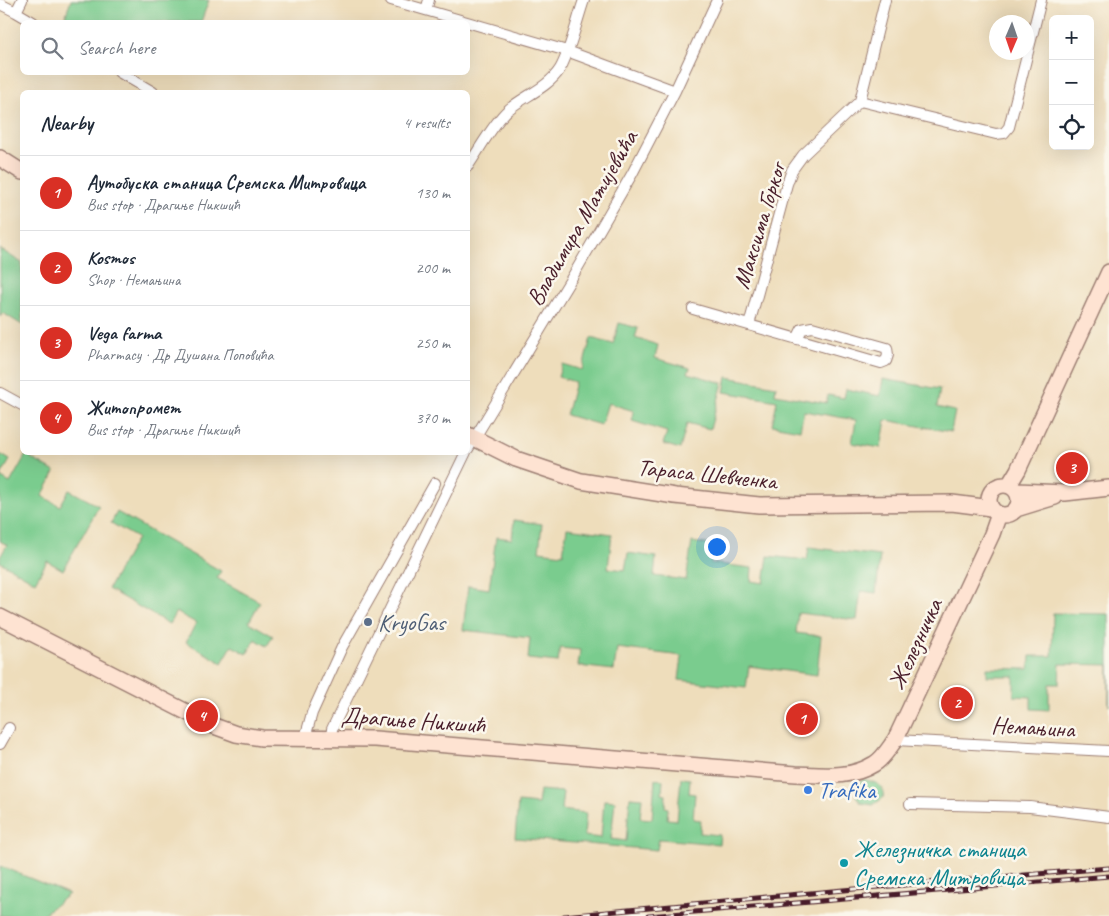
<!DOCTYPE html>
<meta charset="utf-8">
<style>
body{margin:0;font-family:Caveat,sans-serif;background:#f6f6f7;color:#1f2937}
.controls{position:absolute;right:15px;top:15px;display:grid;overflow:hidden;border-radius:8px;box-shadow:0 5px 20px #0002}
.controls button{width:45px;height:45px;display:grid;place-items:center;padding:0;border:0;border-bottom:1px solid #e0e1e3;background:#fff;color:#1f2937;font:25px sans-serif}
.compass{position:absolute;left:989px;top:15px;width:45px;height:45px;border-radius:50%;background:#fff;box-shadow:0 5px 20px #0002;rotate:182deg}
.you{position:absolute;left:716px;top:546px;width:18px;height:18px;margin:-12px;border:4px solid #fff;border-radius:50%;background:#1a73e8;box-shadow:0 0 0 8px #1a73e833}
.badge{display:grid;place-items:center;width:32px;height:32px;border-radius:50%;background:#d93025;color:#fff;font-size:16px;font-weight:700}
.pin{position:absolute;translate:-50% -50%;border:2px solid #fff;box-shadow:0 1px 5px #0006}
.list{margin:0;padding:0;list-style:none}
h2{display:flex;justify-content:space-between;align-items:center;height:65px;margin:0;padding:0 20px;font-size:21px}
h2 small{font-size:16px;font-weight:400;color:#747a83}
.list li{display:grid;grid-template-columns:32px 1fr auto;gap:15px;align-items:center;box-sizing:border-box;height:75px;padding:0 20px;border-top:1px solid #e0e1e3}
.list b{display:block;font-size:19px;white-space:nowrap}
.list p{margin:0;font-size:16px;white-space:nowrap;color:#747a83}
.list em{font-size:16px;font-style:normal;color:#747a83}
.icon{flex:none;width:28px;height:28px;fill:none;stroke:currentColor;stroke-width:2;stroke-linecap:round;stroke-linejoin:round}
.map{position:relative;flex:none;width:1109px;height:916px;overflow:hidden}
.search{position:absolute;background:#fff;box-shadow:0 5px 20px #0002;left:20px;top:20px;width:450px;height:55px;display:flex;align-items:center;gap:12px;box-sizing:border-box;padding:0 18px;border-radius:8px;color:#747a83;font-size:19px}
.panel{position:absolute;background:#fff;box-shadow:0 5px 20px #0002;left:20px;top:90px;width:450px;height:365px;border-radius:8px}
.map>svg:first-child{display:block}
.green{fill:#7acc8e;stroke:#62765c}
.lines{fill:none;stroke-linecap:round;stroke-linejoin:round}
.street-casing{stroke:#9c7e73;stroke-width:12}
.secondary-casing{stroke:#9c7e73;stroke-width:18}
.street{stroke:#fff;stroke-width:10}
.secondary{stroke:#fee3d2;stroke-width:15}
.rail-casing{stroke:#4a1f2b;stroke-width:5}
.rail{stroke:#fbf7ec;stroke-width:3;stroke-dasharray:9;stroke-linecap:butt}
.service-dot{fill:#5c6f8a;stroke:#fbf7ec;stroke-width:2}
.shop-dot{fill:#3f7fe0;stroke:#fbf7ec;stroke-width:2}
.culture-dot{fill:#0f9aa8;stroke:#fbf7ec;stroke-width:2}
.labels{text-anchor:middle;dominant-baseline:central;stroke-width:5;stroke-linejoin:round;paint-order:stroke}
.street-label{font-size:24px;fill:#4a1f2b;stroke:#fbf7ec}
.service-label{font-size:24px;fill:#4e5e75;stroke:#fbf7ec;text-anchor:start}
.shop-label{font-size:24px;fill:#366cbe;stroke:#fbf7ec;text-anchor:start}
.culture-label{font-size:24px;fill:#0d838f;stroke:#fbf7ec;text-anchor:start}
</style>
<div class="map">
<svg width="1109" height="916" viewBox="0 0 1109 916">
<rect width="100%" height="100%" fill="#fbf7ec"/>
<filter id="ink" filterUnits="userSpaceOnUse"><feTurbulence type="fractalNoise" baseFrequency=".02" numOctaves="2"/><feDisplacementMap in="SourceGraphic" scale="10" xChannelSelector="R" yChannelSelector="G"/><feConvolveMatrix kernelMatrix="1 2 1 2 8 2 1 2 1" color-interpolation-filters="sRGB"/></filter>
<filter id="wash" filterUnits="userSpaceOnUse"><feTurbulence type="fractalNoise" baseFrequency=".0096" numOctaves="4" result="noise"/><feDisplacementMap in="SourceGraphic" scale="20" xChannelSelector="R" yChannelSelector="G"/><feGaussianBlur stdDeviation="1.12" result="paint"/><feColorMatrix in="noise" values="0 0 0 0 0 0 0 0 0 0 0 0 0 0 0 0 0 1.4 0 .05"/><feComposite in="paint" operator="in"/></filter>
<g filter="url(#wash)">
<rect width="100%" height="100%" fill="#edb"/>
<path class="green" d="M 71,0 L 209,0 L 201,22 L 72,22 L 64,20 Z
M 0,249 L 22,263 L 22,325 L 3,313 L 0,317 Z
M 619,323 L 638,328 L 635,338 L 658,345 L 655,358 L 690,368 L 688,373 L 723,383 L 710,429 L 687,423 L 680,449 L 663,444 L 667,432 L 632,421 L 634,411 L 608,403 L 601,425 L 566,415 L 575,382 L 558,377 L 562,364 L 582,370 L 591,338 L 613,344 Z
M 727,377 L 776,386 L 775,394 L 826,403 L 828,395 L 844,398 L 846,389 L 880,396 L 883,379 L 940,389 L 937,407 L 955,411 L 951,432 L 886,420 L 881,448 L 852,443 L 856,420 L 804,411 L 800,430 L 772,425 L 777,401 L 724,392 Z
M 27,453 L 33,453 L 31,458 L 55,472 L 42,496 L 60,506 L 69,490 L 99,506 L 63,570 L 47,561 L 35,582 L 0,562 L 0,557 L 7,545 L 0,541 L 0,454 L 10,460 L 0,477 L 10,483 Z
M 117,512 L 221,571 L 217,578 L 260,602 L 249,622 L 273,636 L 267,646 L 255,639 L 247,654 L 232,646 L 222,663 L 186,642 L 196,623 L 176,612 L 169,624 L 108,589 L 137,538 L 111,523 Z
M 514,520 L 542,524 L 539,551 L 563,554 L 567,528 L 612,534 L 608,568 L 625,570 L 628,553 L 656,557 L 654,576 L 686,580 L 692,542 L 713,545 L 711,563 L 752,568 L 751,581 L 764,583 L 768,556 L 807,560 L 809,547 L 880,556 L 876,593 L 861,591 L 857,620 L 798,613 L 796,633 L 821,636 L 817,675 L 749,666 L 746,688 L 679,680 L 682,656 L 617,648 L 614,670 L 578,666 L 580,650 L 560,648 L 558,662 L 528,659 L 530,638 L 463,630 L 468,586 L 489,589 L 496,537 L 512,539 Z
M 1053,613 L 1109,614 L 1109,706 L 1109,665 L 1060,664 L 1059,684 L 1049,684 L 1049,710 L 1031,709 L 1031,697 L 1014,696 L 1014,676 L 987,676 L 987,668 L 1029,669 L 1030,656 L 1052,656 Z
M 681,778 L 690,779 L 689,793 L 695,794 L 693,819 L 701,820 L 700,833 L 720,835 L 719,844 L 659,839 L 657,850 L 515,838 L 518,802 L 538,804 L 540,790 L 563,792 L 561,810 L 586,813 L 584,836 L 601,838 L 604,800 L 615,801 L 611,839 L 626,841 L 630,797 L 642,798 L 640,818 L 652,819 L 655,779 L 663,780 L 662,794 L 666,795 L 665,807 L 668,808 L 667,819 L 677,820 Z
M 864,779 C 875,783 886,784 883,798 L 873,805 L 861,803 L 856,796 L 857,784 Z
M 0,866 L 69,894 L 41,916 L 0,916 Z"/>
</g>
<g filter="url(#ink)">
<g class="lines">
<defs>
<path id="street" d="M 22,0 L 16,12 L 33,22
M 391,0 L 567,51 L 675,91
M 0,4 L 16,12
M 426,10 L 429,0
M 119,72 L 153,92
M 860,101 L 885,0
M 468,166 C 479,150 494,122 508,110 C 524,96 548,88 560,69 C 570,52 577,20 584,0
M 693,309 L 881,363 L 886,361 L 888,355 L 887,348 L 812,327 L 802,329 L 797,339
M 749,325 L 787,184 L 792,170 L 803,155 L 860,101 L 996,134 L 1004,133 L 1009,127 L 1041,0
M 0,393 L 22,405
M 468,449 L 574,274 L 632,174 L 675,91 L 717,0
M 331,737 L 332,729 L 466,452
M 305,738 L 312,713 L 342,647 L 435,483
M 895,740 L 1109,751
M 0,744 L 9,728
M 910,804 L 1030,807 L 1109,817"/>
<path id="secondary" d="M 0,158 L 22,172
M 468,435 L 516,459 L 581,481 L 675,496 L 759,505 L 952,503 L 991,508
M989 500a15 15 0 1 1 30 0a15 15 0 1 1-30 0Z
M 1009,485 L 1018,470 L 1109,272
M 1017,491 L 1065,493 L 1109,488
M 1016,509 L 1055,497
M 0,617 L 214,726 L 236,734 L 262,738 L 375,739 L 796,774 C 823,775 850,779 874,764 C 883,759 889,748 895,740 L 992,534 L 999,514"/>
</defs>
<use href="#street" class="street-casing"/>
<use href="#secondary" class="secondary-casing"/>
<use href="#street" class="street"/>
<use href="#secondary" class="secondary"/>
<defs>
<path id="rail" d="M 564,916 L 854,889 L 1109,868
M 648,916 L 1109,876"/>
</defs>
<use href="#rail" class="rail-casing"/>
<use href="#rail" class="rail"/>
</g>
</g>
<circle class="service-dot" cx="368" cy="622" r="5"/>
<circle class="shop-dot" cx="808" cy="790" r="5"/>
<circle class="culture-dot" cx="844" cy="863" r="5"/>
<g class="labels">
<g class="street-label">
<text transform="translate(582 218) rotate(-60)">Владимира Матијевића</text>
<text transform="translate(759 226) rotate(-73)">Максима Горког</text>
<text transform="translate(707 474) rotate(6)">Тараса Шевченка</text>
<text transform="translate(915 644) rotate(-65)">Железничка</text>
<text transform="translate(413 720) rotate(4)">Драгиње Никшић</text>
<text transform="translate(1033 727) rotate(3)">Немањина</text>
</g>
<g class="service-label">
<text x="378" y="622">KryoGas</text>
</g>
<g class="shop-label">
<text x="818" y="790">Trafika</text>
</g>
<g class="culture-label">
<text x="854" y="849">Железничка станица<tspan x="854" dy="28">Сремска Митровица</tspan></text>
</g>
</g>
</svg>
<div class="controls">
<button>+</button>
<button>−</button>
<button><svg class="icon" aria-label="locate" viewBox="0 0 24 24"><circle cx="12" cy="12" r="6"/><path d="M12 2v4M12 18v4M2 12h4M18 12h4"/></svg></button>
</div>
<svg class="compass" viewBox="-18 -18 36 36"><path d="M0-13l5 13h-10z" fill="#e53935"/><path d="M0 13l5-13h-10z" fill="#747a83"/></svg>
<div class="you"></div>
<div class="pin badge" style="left:802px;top:719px">1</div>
<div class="pin badge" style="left:957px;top:703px">2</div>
<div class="pin badge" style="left:1072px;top:468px">3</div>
<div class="pin badge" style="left:202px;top:716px">4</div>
<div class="search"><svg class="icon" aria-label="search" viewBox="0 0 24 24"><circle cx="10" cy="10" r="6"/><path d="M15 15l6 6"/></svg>Search here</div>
<section class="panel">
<h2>Nearby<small>4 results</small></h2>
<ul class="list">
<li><span class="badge">1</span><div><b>Аутобуска станица Сремска Митровица</b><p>Bus stop · Драгиње Никшић</p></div><em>130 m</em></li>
<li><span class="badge">2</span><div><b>Kosmos</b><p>Shop · Немањина</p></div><em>200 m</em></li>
<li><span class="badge">3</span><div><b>Vega farma</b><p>Pharmacy · Др Душана Поповића</p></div><em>250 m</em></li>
<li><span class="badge">4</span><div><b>Житопромет</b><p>Bus stop · Драгиње Никшић</p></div><em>370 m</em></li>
</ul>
</section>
</div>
